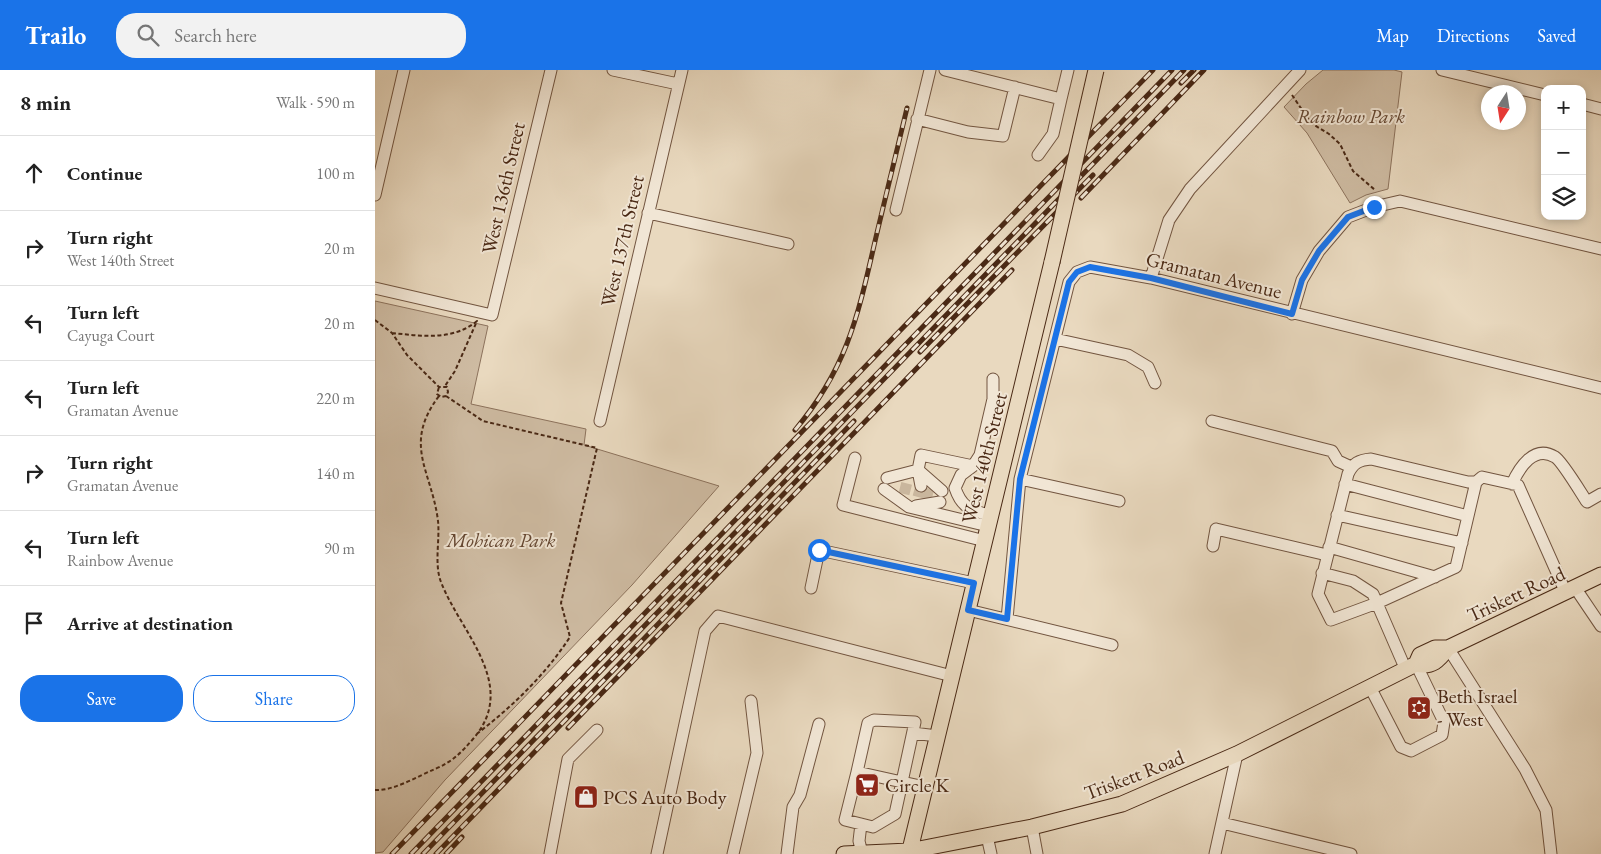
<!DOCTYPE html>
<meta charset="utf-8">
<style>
body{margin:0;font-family:"EB Garamond",serif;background:#f2f2f2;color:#222}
.controls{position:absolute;right:15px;top:15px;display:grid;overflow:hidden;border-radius:10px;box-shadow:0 2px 8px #0003}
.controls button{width:45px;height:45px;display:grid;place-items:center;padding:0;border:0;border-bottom:1px solid #e0e0e0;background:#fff;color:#222;font:25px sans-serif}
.compass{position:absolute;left:1106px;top:15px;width:45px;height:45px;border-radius:50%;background:#fff;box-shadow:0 2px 8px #0003;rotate:192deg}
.stop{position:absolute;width:15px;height:15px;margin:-11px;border:4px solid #1a73e8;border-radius:50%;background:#fff}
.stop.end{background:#1a73e8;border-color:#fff;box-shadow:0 1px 5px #0008}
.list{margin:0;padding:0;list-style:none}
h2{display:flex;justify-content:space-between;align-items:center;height:65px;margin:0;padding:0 20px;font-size:21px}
h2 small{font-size:16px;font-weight:400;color:#767676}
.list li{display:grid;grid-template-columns:32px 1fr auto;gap:15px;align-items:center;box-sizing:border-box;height:75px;padding:0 20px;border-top:1px solid #e0e0e0}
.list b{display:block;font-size:19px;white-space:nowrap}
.list p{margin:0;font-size:16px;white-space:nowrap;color:#767676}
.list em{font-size:16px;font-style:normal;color:#767676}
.actions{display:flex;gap:10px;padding:15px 20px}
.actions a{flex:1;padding:11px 0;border:1px solid #1a73e8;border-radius:20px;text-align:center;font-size:18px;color:#1a73e8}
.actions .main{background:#1a73e8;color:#fff}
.icon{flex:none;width:28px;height:28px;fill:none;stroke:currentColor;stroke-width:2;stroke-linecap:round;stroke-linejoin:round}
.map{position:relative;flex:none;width:1226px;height:784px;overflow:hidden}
header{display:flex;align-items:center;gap:30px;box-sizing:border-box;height:70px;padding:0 25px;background:#1a73e8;color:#fff}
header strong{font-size:24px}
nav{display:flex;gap:28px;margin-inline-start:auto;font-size:18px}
.search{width:350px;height:45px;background:#f2f2f2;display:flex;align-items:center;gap:12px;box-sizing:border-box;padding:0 18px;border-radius:20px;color:#767676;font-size:19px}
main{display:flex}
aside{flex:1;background:#fff}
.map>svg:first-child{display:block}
.green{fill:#cebba2;stroke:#8c725c}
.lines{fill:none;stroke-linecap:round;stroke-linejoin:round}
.minor-tunnel{stroke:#c9b69d;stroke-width:11;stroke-dasharray:11 5.5;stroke-linecap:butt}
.minor-casing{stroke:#725540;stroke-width:13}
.major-casing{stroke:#4a2915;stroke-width:17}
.path{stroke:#4a2915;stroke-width:2;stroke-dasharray:4 2.5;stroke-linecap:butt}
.minor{stroke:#f1e6d5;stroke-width:11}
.major{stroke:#e9d9bf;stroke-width:15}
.rail-casing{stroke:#4a2915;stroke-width:5}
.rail{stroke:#f1e6d5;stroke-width:3;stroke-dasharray:9;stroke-linecap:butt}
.major-bridge-casing{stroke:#4a2915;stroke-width:17;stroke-linecap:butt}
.major-bridge{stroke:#e9d9bf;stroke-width:15}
.route{stroke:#1a73e8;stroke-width:6}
.labels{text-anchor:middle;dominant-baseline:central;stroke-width:4;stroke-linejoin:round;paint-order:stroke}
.park-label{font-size:20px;font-style:italic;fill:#644631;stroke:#f1e6d5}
.street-label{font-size:20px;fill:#4a2915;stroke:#f1e6d5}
.poi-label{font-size:20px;fill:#4a2915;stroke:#f1e6d5;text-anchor:start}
</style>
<header>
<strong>Trailo</strong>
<div class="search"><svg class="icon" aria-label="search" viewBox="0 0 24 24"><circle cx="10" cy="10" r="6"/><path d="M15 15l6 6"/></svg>Search here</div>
<nav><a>Map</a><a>Directions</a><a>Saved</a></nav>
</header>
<main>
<aside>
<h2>8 min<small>Walk · 590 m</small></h2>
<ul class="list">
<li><svg class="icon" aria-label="ahead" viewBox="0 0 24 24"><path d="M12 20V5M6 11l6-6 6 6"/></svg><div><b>Continue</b></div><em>100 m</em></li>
<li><svg class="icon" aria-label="right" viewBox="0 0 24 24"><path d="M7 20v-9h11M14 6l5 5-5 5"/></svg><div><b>Turn right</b><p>West 140th Street</p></div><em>20 m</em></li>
<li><svg class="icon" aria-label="left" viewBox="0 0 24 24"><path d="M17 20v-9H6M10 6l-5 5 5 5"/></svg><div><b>Turn left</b><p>Cayuga Court</p></div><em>20 m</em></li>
<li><svg class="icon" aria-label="left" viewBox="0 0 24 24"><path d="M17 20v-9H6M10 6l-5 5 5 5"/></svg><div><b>Turn left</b><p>Gramatan Avenue</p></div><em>220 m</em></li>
<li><svg class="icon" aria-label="right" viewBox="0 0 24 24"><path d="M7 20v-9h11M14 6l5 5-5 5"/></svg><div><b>Turn right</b><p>Gramatan Avenue</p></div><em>140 m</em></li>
<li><svg class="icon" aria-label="left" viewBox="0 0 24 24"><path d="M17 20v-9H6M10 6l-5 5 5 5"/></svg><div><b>Turn left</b><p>Rainbow Avenue</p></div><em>90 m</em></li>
<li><svg class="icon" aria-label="arrive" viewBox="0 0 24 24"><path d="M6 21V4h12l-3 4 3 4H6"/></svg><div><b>Arrive at destination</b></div></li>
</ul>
<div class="actions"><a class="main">Save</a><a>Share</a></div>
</aside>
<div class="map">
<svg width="1226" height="784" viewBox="0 0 1226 784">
<rect width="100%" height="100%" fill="#e9d9bf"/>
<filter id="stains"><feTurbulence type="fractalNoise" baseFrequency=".004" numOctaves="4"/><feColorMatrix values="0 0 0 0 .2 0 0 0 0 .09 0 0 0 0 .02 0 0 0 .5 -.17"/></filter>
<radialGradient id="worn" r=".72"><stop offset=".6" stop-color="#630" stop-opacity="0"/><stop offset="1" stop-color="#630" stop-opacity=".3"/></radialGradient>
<path class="green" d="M 948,0 L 1019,0 L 1027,2 L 1013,119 L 991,125 L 975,133 L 932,63 L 909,37 L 931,14 Z
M 0,231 L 113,256 L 96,334 L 211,359 L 209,375 L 344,416 L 257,515 L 70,710 L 8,782 L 0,783 Z"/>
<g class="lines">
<path class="minor-tunnel" d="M 529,424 L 532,412
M 543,427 L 546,416
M 551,429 L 554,418"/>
<defs>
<path id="minor" d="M 238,0 L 303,14
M 570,0 L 686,29 L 693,0
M 1067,0 L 1170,25
M 1207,34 L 1226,39
M 542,49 L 593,62 L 628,66 L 640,17
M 663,85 L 678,64 L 686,29
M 0,125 L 29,0
M 521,140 L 555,0
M 273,143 L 413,174
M 776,208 L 794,150 L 815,119 L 925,0
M 0,218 L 117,245 L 176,0
M 917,244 L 927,210 L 944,181 L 973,147 L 999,137 L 1025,131 L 1226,179
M 680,269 L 753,285 L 773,297 L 780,313
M 225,351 L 307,0
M 837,351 L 957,381 L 963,391 L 976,397
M 480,388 L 468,435 L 610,471
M 543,400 L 567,421
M 512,408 L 543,400
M 645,409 L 744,431
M 1101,412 L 1081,497 L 1002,533 L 956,550 L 943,524 L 973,404 C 978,393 984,390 996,389 L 1093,412 L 1101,412 L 1107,407 L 1143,415 L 1191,523
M 970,414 L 1093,446
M 1137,414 C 1144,398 1159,374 1180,387 C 1187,391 1206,423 1212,432 L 1226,424
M 546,416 L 543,400 L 546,385 L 598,396
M 509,419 L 534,437 L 613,456
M 541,436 L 565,432
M 962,445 L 1087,473
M 616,446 C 597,440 587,439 580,418 L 586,405 L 598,396 L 605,385 L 618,329 L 618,309
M 838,476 L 841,459 L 952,485
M 954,477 L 1060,507
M 947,503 L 978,511 L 998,524 L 1031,600
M 436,518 L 444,480 L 599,513
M 1201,519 L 1226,556
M 593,540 L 737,575
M 632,549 L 645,409 L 694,212 L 702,202 L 715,197 L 776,208 L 1226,318
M 1073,578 L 1150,699 L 1171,740 L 1176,784
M 995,617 L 1026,677 L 1036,681 L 1067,665 L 1069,652 L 1041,594
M 538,663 L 562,666
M 482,702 L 493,653 L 499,650 L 540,652 L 520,744 L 498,757 L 470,750 L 482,702 L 527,712 L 550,717
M 847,753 L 976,784
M 486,754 L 484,771 L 487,783
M 657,757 L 662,784
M 612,766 L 616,784
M 175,784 L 193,689 L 222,660
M 282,784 L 330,561 L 343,546 L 577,606
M 358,784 L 382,683 L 376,631
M 412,784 L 418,737 L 425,725 L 444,654
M 840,784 L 862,684"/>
<path id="major" d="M 1041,594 L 1045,585 L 1060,578 L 1073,578
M 469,784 L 534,781 L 657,757 L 747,734 L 862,684 L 1041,594 C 1057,598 1064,590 1073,578 L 1226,505
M 534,784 L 677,192"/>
</defs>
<use href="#minor" class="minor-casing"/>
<use href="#major" class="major-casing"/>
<path class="path" d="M 917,25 L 936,53 L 954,64 L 965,74 L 978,101 L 1000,120
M 0,250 L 17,263 L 32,285 L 64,317 L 72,317 L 73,322 L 71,326 L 66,327 L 62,324 L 64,317
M 17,263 C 46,266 78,271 102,251 L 80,301 L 70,316
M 71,326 L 108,351 L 222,378 L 186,533 L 195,567 C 170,605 139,635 103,663
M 0,720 C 19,721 43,706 60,699 C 77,692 86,683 98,669 C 145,615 85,562 66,512 C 59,494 65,470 63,451 C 57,401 27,375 64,326"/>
<use href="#minor" class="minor"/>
<use href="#major" class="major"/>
<defs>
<path id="rail" d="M 806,13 L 819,0
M 706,128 L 829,0
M 545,282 L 718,105
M 420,360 C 473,297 483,245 501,167 C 511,124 522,81 532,38
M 193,658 L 637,200
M 17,784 L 778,0
M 36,784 L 797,0
M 48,784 L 809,0
M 61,784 L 479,351
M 71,784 L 87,767"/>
</defs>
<use href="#rail" class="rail-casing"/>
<use href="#rail" class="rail"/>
<defs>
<path id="major-bridge" d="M 677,192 L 721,0"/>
</defs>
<use href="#major-bridge" class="major-bridge-casing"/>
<use href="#major-bridge" class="major-bridge"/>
</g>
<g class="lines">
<path class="route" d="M 444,480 L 599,513 L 593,540 L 632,549 L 645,409 L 694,212 L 702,202 L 715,197 L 776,208 L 917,244 L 927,210 L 944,181 L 973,147 L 999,137"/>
</g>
<defs>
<symbol id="synagogue-square" viewBox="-11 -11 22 22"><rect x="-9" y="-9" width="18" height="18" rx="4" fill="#8f2418" stroke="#f1e6d5"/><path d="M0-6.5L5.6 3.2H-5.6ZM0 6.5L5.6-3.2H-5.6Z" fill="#fff"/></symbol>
<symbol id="supermarket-square" viewBox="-11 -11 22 22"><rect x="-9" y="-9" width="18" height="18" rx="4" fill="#8f2418" stroke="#f1e6d5"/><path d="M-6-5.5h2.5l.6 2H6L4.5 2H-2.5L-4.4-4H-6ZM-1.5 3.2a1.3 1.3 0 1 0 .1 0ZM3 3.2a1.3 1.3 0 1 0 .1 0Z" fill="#fff"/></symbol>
<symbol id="shop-square" viewBox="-11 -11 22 22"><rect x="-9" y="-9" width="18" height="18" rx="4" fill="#8f2418" stroke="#f1e6d5"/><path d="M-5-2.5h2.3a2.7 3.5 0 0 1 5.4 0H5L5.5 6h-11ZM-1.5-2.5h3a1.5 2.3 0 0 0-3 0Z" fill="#fff"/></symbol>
</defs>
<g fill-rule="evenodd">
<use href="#synagogue-square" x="1030" y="624" width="28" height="28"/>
<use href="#supermarket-square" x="478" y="701" width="28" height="28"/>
<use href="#shop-square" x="197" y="713" width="28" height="28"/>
</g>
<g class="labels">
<g class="park-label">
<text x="976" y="46">Rainbow Park</text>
<text x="126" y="470">Mohican Park</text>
</g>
<g class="street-label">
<text transform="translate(128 118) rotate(-77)">West 136th Street</text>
<text transform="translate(247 171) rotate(-77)">West 137th Street</text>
<text transform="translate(839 205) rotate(14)">Gramatan Avenue</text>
<text transform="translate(609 388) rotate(-76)">West 140th Street</text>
<text transform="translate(1141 524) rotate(-25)">Triskett Road</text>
<text transform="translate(759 705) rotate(-21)">Triskett Road</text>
</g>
<g class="poi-label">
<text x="1062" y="626">Beth Israel<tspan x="1062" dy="23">- West</tspan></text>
<text x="510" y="715">Circle K</text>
<text x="228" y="727">PCS Auto Body</text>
</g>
</g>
<rect width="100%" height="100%" filter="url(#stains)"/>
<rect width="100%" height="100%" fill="url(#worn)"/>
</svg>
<div class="controls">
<button>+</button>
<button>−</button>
<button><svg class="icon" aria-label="layers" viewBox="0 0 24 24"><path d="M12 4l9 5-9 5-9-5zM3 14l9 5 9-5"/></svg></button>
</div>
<svg class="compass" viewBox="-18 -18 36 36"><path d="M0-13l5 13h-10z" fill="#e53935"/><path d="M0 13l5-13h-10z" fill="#767676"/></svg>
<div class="stop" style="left:444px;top:480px"></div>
<div class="stop end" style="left:999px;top:137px"></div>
</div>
</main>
